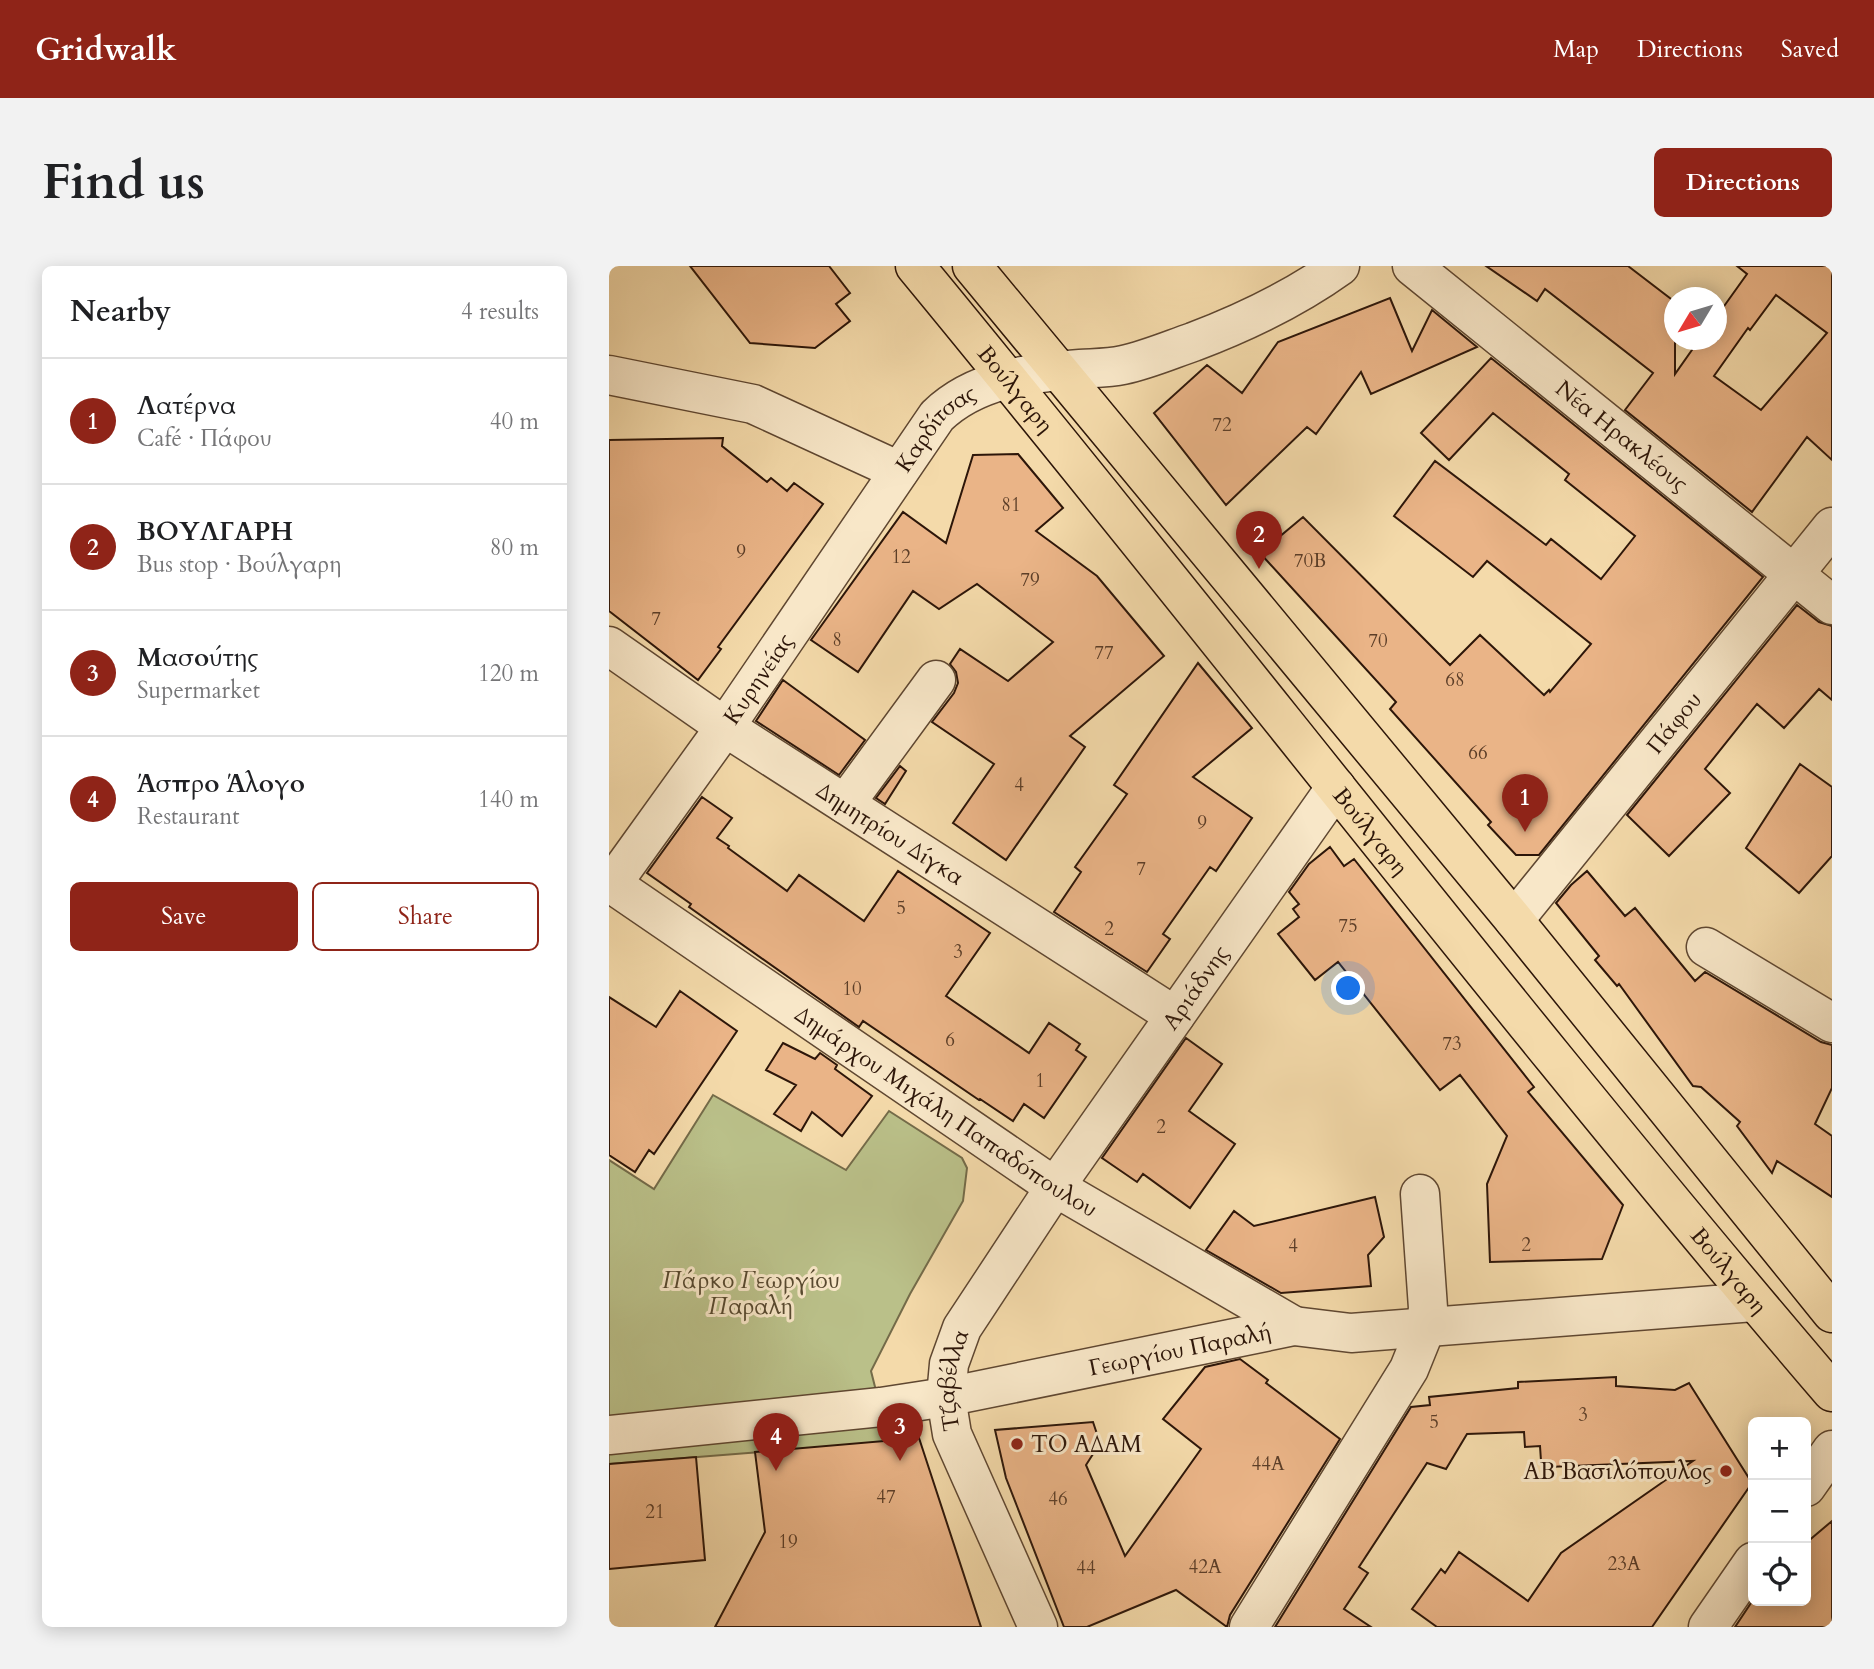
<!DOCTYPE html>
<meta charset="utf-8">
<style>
body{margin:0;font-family:Cardo,serif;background:#f2f2f2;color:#202124}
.controls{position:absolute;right:21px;bottom:21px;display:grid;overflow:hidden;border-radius:10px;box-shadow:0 4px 18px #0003}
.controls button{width:63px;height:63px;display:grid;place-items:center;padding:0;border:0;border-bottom:2px solid #e0e0e0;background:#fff;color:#202124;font:35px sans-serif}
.compass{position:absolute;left:1055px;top:21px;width:63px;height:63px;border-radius:50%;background:#fff;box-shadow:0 4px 18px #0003;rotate:232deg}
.you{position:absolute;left:740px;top:723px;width:24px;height:24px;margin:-18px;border:5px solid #fff;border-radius:50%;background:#1a73e8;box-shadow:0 0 0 10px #1a73e833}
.badge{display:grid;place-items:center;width:46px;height:46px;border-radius:50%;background:#8f2418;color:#fff;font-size:23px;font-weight:700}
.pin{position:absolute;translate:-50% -58px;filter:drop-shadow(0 2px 4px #0008)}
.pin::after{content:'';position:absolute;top:37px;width:24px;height:21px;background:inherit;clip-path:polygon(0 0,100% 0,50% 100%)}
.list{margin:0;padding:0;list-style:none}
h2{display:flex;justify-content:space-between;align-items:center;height:91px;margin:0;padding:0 28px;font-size:30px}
h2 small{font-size:23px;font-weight:400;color:#757577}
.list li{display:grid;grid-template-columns:46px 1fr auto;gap:21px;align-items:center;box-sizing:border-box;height:126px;padding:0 28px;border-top:2px solid #e0e0e0}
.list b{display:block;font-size:26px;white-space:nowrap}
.list p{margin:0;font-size:23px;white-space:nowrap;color:#757577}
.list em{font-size:23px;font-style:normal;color:#757577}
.actions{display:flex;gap:14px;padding:21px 28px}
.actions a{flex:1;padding:16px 0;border:2px solid #8f2418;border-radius:10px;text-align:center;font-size:24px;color:#8f2418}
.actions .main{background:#8f2418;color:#fff}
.icon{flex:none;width:38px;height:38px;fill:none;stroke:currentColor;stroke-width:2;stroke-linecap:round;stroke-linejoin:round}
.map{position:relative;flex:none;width:1223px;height:1361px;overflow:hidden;border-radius:10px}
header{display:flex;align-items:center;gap:42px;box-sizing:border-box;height:98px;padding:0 35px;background:#8f2418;color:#fff}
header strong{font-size:33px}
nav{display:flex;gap:38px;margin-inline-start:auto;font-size:24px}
.intro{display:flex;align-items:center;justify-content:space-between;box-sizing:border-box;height:168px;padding:0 42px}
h1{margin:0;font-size:49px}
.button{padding:18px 32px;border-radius:10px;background:#8f2418;color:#fff;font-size:24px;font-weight:700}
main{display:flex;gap:42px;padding:0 42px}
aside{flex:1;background:#fff;border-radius:10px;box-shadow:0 4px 18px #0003}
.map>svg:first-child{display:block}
.green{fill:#bac089;stroke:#746b49;stroke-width:2}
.building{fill:#eab487;stroke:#2d1609;stroke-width:2;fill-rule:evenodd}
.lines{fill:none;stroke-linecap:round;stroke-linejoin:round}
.minor-casing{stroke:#5f4731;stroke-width:41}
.major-casing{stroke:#2d1609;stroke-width:41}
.minor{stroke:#f8e7c8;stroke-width:38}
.major{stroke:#f4daaa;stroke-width:38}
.poi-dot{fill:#8f2418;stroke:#f8e7c8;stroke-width:2.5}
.labels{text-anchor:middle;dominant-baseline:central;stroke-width:6;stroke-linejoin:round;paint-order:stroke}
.number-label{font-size:19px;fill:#5c3e28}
.street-label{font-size:23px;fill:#2d1609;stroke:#f8e7c8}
.park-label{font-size:23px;font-style:italic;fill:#57492f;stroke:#f8e7c8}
.poi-label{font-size:23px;fill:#2d1609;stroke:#f8e7c8;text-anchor:start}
</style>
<header>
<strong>Gridwalk</strong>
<nav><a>Map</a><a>Directions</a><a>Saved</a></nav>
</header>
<div class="intro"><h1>Find us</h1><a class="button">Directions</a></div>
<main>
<aside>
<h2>Nearby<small>4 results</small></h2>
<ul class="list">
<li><span class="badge">1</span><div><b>Λατέρνα</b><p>Café · Πάφου</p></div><em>40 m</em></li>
<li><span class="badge">2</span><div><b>ΒΟΥΛΓΑΡΗ</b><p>Bus stop · Βούλγαρη</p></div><em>80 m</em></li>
<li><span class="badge">3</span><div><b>Μασούτης</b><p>Supermarket</p></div><em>120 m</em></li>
<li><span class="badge">4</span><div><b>Άσπρο Άλογο</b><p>Restaurant</p></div><em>140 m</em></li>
</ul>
<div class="actions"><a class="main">Save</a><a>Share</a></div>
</aside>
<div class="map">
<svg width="1223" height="1361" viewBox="0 0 1223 1361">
<rect width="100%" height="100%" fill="#f4daaa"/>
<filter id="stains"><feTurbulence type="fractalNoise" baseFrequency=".00286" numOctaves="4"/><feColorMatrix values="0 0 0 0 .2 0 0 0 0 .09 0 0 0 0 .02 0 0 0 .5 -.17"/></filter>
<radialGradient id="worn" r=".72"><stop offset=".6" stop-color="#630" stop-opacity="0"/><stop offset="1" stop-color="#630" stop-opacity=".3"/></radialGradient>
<path class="green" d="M 104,829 L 237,904 L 280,845 L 353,892 L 358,902 L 354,935 L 301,1028 L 262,1105 L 280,1176 L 0,1198 L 0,894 L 45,923 Z"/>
<path class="building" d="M 81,0 L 220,0 L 241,27 L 227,38 L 241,55 L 206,82 L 141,77 Z
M 877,0 L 1019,0 L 1066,36 L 1066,108 L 1090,74 L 1108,74 L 1108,50 L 1138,8 L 1128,0 L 1223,0 L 1223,194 L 1198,171 L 1143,246 L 1016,144 L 1044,107 L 936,23 L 928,35 ZM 1167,29 L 1218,67 L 1152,144 L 1105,110 L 1139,62 L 1141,64 Z
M 781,32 L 803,85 L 823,44 L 868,81 L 762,128 L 752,106 L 707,168 L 698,161 L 617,239 L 545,147 L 598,99 L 633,127 L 669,76 Z
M 882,92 L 1154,311 L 930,589 L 907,589 L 879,559 L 882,556 L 781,443 L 787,436 L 651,287 L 694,251 L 841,399 L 871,369 L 935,429 L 940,424 L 941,426 L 982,378 L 878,295 L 864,311 L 785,250 L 826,195 L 937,279 L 942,273 L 992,313 L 1026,270 L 956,214 L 960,208 L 884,147 L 840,194 L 812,167 Z
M 114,172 L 113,180 L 158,216 L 162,212 L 178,225 L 185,217 L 214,238 L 109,381 L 112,383 L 89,414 L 0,345 L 0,174 Z
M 409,188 L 454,242 L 427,265 L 488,310 L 555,390 L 461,470 L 476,481 L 397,594 L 344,557 L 385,498 L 323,456 L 345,427 L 349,417 L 347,406 L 341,398 L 351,383 L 399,415 L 444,376 L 368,318 L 330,343 L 304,325 L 249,406 L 202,374 L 294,246 L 337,277 L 364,189 Z
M 1188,339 L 1210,356 L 1223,360 L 1223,434 L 1210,423 L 1175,462 L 1148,438 L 1096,503 L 1121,527 L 1060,590 L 1018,549 Z
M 589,397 L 643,462 L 584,511 L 643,552 L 607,605 L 601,601 L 554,668 L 561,673 L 538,706 L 445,646 L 472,606 L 466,601 L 518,528 L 505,519 Z
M 174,414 L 256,474 L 230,509 L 147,455 Z
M 1191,498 L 1223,521 L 1223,590 L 1190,627 L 1137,582 Z
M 291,500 L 297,505 L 276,538 L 267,532 Z
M 93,531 L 123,552 L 108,572 L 120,580 L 119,582 L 178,625 L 190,609 L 255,655 L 289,605 L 381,667 L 337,730 L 420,787 L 440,757 L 471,778 L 467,784 L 477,791 L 435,852 L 415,838 L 404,855 L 371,833 L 370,834 L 254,755 L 250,761 L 80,641 L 82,638 L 38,607 Z
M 721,581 L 735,600 L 745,593 L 925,821 L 919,826 L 1014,939 L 993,993 L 881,996 L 878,918 L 898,870 L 851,809 L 831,824 L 729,696 L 706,714 L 669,668 L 690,651 L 684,643 L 690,638 L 680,626 L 700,598 Z
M 978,605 L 1016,650 L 1026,642 L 1086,715 L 1096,706 L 1212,776 L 1223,779 L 1223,822 L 1206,858 L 1223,870 L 1223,931 L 1168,895 L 1163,907 L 1128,860 L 1131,856 L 1092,821 L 1084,820 L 1010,718 L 1008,720 L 986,694 L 990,690 L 947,637 L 962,619 Z
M 71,725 L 128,765 L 45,888 L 40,884 L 26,906 L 0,889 L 0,731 L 47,761 Z
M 577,772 L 613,798 L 580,845 L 626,878 L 581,942 L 534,908 L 528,916 L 493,892 Z
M 174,777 L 206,793 L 211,787 L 228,799 L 226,803 L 263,830 L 233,870 L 203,846 L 192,865 L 165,848 L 187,819 L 157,804 Z
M 766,931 L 775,971 L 759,989 L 762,1020 L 672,1027 L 597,984 L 625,945 L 645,960 Z
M 631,1093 L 659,1114 L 657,1117 L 731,1173 L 621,1349 L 618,1361 L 567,1324 L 478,1361 L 455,1361 L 397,1212 L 386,1164 L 484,1156 L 491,1177 L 477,1199 L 516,1290 L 592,1183 L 554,1153 L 596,1101 Z
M 1007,1111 L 1007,1120 L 1066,1124 L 1080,1117 L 1143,1217 L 1043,1361 L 828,1361 L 803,1343 L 832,1303 L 836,1307 L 850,1286 L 919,1335 L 952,1287 L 1084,1195 L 939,1201 L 939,1195 L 932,1195 L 931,1180 L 916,1181 L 915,1166 L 858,1168 L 837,1203 L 818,1197 L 750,1301 L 759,1307 L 735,1343 L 762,1361 L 666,1361 L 802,1141 L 821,1139 L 820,1131 L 909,1122 L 909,1116 Z
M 310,1172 L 372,1361 L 106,1361 L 156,1266 L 146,1186 Z
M 87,1191 L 96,1294 L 0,1303 L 0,1198 Z
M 1223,1255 L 1223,1361 L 1126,1361 L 1144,1334 L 1197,1335 L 1197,1277 Z"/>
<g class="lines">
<defs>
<g id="minor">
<path id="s1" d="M 803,0 L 1223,339"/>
<path d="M 0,109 L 144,138 L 290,205"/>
<path id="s2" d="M 0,380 L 116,461 L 566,750"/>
<path d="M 236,538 L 327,414"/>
<path id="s3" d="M 0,616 L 446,921 L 685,1060"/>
<path id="s4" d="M 3,618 L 116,461 L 328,150 C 366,113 420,107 471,103 C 485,102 500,102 514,99 C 538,94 561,84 584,76 C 637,56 685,33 731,0"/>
<path id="s5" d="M 905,654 L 1223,261"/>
<path d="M 1097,681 L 1223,757"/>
<path id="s6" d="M 0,1169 L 272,1141 L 337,1131 L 685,1060 L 742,1067 L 1145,1036"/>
<path d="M 1197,1221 L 1223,1184"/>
<path id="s7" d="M 429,1361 L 343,1168 L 337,1131 L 340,1098 L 353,1062 L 446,921 L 727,521"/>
<path d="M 640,1361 L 800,1103 L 817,1061 L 819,1042 L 811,928"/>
<path d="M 1099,1361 L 1144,1296"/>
</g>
<g id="major">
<path id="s8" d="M 306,0 C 614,373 908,758 1223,1126"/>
<path d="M 363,0 L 905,654 L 1223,1047"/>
</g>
</defs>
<use href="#minor" class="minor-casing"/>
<use href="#major" class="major-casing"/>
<use href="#minor" class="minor"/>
<use href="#major" class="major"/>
</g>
<g class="poi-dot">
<circle cx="408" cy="1178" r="7"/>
<circle cx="1117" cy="1205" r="7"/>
</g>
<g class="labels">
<g class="number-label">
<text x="613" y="159">72</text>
<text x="402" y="239">81</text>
<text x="132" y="286">9</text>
<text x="292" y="291">12</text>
<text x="701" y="295">70Β</text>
<text x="421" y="314">79</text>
<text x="47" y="353">7</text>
<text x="228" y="374">8</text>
<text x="769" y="375">70</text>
<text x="495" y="387">77</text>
<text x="846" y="414">68</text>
<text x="869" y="487">66</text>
<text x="410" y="519">4</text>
<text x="593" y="557">9</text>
<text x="532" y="603">7</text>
<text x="292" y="642">5</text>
<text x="739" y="660">75</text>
<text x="500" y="663">2</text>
<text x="349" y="686">3</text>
<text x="243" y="723">10</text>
<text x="341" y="774">6</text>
<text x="843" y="778">73</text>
<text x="431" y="815">1</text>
<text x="552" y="861">2</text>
<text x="917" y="979">2</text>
<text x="684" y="980">4</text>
<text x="974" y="1149">3</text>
<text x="825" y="1156">5</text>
<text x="659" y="1198">44Α</text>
<text x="277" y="1231">47</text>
<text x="449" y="1233">46</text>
<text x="46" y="1246">21</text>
<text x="179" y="1276">19</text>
<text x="1015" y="1298">23Α</text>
<text x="596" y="1301">42Α</text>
<text x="477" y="1302">44</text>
</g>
<g class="street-label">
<text stroke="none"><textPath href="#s8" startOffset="159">Βούλγαρη</textPath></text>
<text stroke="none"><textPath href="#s4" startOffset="560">Καρδίτσας</textPath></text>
<text stroke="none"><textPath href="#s1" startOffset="270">Νέα Ηρακλέους</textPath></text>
<text stroke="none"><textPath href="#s4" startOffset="252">Κυρηνείας</textPath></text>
<text stroke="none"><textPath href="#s5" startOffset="254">Πάφου</textPath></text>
<text stroke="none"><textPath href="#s8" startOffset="726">Βούλγαρη</textPath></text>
<text stroke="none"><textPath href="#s2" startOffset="338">Δημητρίου Δίγκα</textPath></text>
<text stroke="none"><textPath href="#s7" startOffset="733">Αριάδνης</textPath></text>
<text stroke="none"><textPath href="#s3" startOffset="408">Δημάρχου Μιχάλη Παπαδόπουλου</textPath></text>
<text stroke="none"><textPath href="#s8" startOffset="1293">Βούλγαρη</textPath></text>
<text stroke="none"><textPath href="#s6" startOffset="578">Γεωργίου Παραλή</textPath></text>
<text stroke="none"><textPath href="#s7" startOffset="266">Τζαβέλλα</textPath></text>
</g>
<g class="park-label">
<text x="142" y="1014">Πάρκο Γεωργίου<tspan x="142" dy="26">Παραλή</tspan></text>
</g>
<g class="poi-label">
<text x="422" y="1178">ΤΟ ΑΔΑΜ</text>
<text x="1103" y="1205" text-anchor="end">ΑΒ Βασιλόπουλος</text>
</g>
</g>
<rect width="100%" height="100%" filter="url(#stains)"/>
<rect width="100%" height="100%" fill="url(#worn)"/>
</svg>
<div class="controls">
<button>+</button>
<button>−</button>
<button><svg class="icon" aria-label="locate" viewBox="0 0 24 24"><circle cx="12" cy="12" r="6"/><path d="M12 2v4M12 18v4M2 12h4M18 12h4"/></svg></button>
</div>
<svg class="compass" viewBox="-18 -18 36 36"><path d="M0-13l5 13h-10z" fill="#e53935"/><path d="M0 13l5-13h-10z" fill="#757577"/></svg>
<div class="you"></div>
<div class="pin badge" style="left:916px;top:566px">1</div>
<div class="pin badge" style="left:650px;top:303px">2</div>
<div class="pin badge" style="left:291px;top:1195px">3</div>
<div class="pin badge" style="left:167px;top:1205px">4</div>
</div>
</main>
